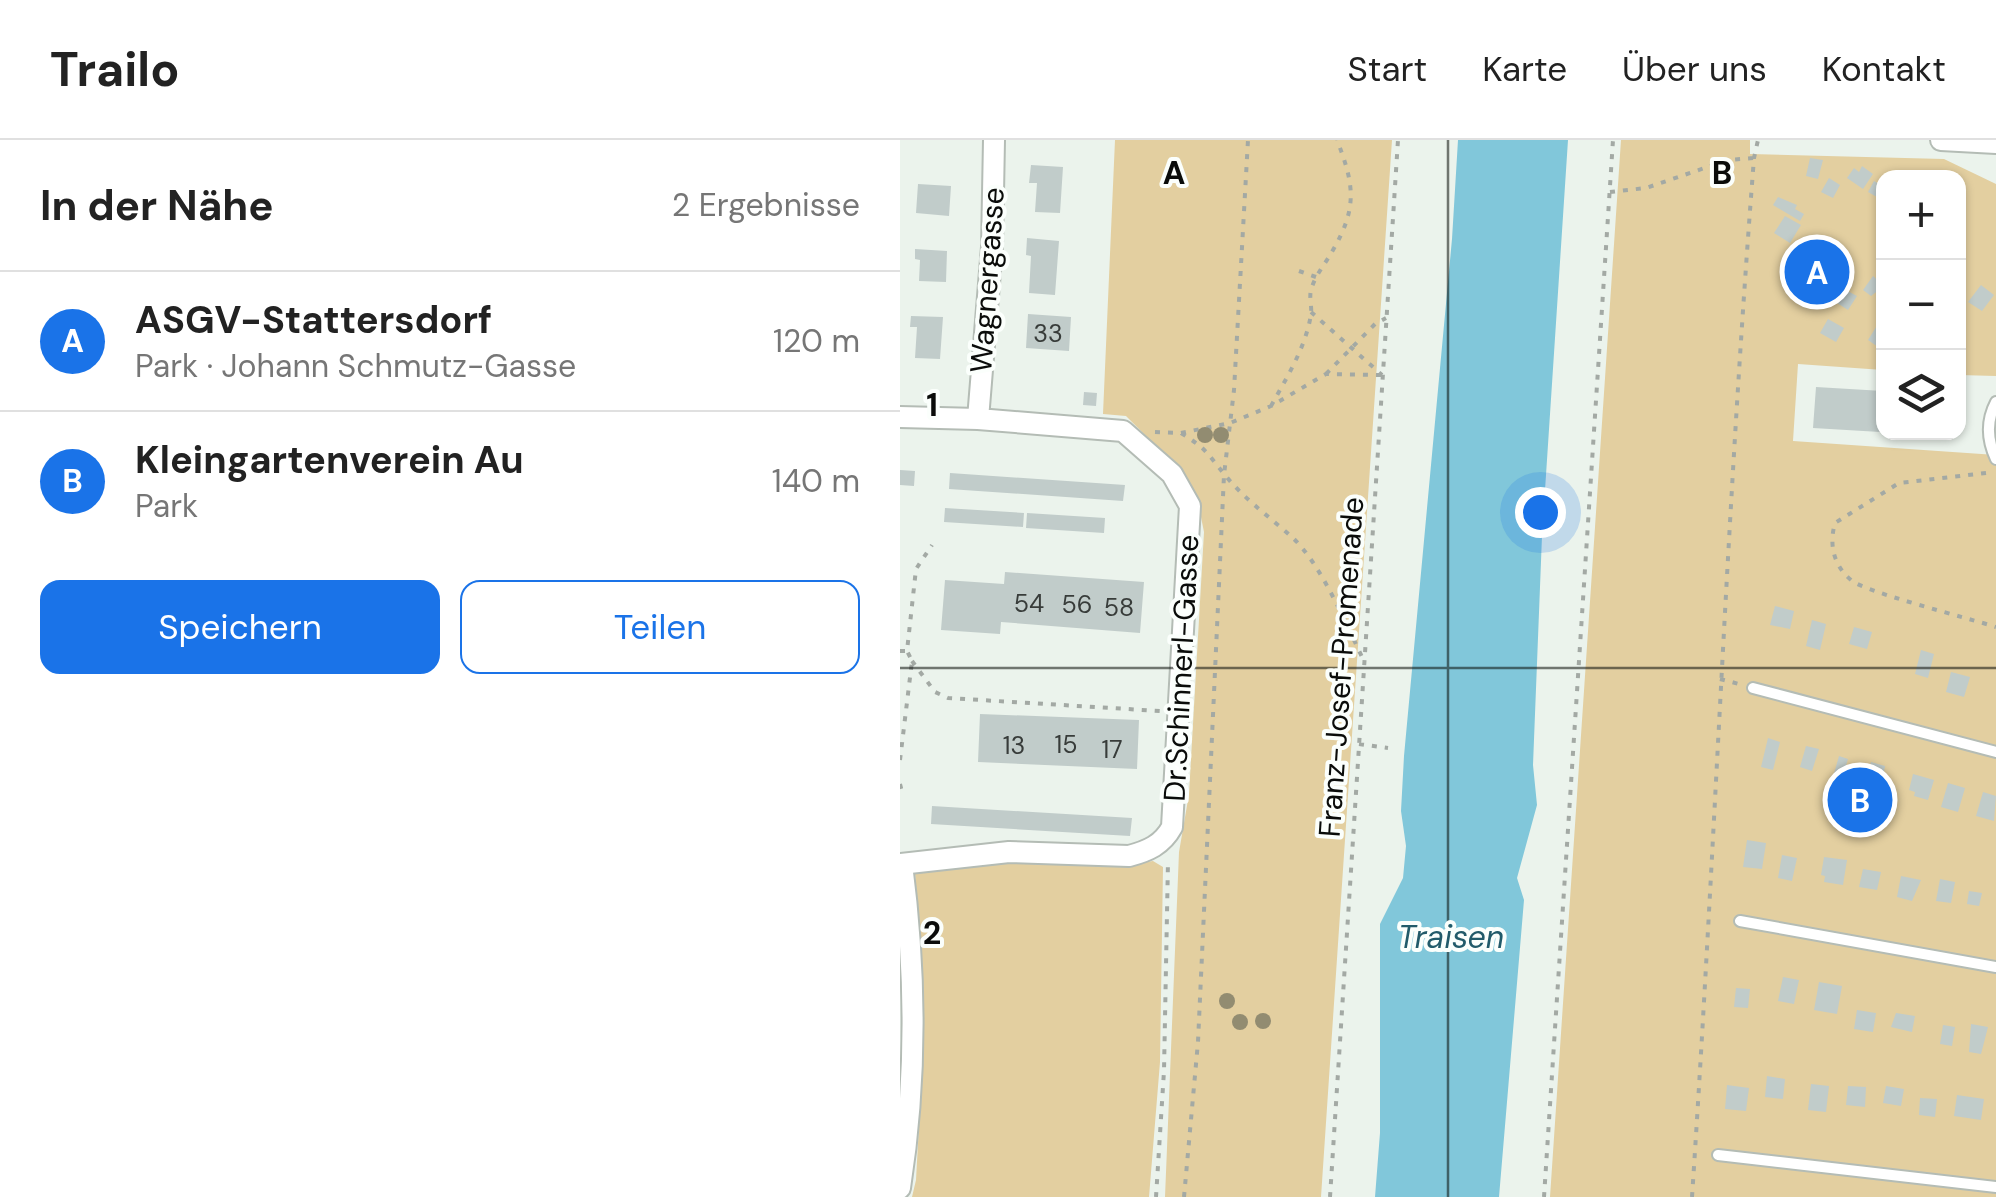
<!DOCTYPE html>
<html lang="de">
<meta charset="utf-8">
<style>
body{margin:0;font-family:"DM Sans",sans-serif;background:#f2f2f2;color:#222}
.controls{position:absolute;right:30px;top:30px;display:grid;overflow:hidden;border-radius:20px;box-shadow:0 2px 8px #0004}
.controls button{width:90px;height:90px;display:grid;place-items:center;padding:0;border:0;border-bottom:2px solid #e0e0e0;background:#fff;color:#222;font:50px sans-serif}
.you{position:absolute;left:640px;top:372px;width:35px;height:35px;margin:-25px;border:8px solid #fff;border-radius:50%;background:#1a73e8;box-shadow:0 0 0 15px #1a73e833}
.badge{display:grid;place-items:center;width:65px;height:65px;border-radius:50%;background:#1a73e8;color:#fff;font-size:32px;font-weight:700}
.pin{position:absolute;translate:-50% -50%;border:5px solid #fff;box-shadow:0 2px 10px #0006}
.list{margin:0;padding:0;list-style:none}
h2{display:flex;justify-content:space-between;align-items:center;height:130px;margin:0;padding:0 40px;font-size:42px}
h2 small{font-size:32px;font-weight:400;color:#767676}
.list li{display:grid;grid-template-columns:65px 1fr auto;gap:30px;align-items:center;box-sizing:border-box;height:140px;padding:0 40px;border-top:2px solid #e0e0e0}
.list b{display:block;font-size:38px;white-space:nowrap}
.list p{margin:0;font-size:32px;white-space:nowrap;color:#767676}
.list em{font-size:32px;font-style:normal;color:#767676}
.actions{display:flex;gap:20px;padding:30px 40px}
.actions a{flex:1;padding:22px 0;border:2px solid #1a73e8;border-radius:20px;text-align:center;font-size:35px;color:#1a73e8}
.actions .main{background:#1a73e8;color:#fff}
.icon{flex:none;width:55px;height:55px;fill:none;stroke:currentColor;stroke-width:2;stroke-linecap:round;stroke-linejoin:round}
.map{position:relative;flex:none;width:1096px;height:1057px;overflow:hidden}
header{display:flex;align-items:center;gap:60px;box-sizing:border-box;height:140px;padding:0 50px;background:#fff;border-bottom:2px solid #e0e0e0}
header strong{font-size:48px}
nav{display:flex;gap:55px;margin-inline-start:auto;font-size:35px}
main{display:flex}
aside{flex:1;background:#fff}
.map>svg:first-child{display:block}
.green{fill:#e3cfa0}
.water{fill:#81c7da}
.building{fill:#c1ccca}
.lines{fill:none;stroke-linecap:round;stroke-linejoin:round}
.service-casing{stroke:#b4bcb5;stroke-width:14}
.minor-casing{stroke:#b4bcb5;stroke-width:24}
.path{stroke:#a3a9a4;stroke-width:4;stroke-dasharray:5 8;stroke-linecap:butt}
.service{stroke:#fff;stroke-width:10}
.minor{stroke:#fff;stroke-width:20}
.tree{fill:#928c71}
.grid{fill:none;stroke:#0a0c0a;stroke-width:2.5;stroke-opacity:0.55}
.labels{text-anchor:middle;dominant-baseline:central;stroke-width:8;stroke-linejoin:round;paint-order:stroke}
.number-label{font-size:25px;fill:#383c3a}
.street-label{font-size:30px;fill:#0a0c0a;stroke:#fbfffc}
.water-label{font-size:32px;font-style:italic;fill:#225b6a;stroke:#fbfffc}
.grid-label{font-size:32px;text-anchor:middle;font-weight:bold;fill:#0a0c0a;stroke:#fbfffc;stroke-width:8;stroke-linejoin:round;paint-order:stroke}
</style>
<header>
<strong>Trailo</strong>
<nav><a>Start</a><a>Karte</a><a>Über uns</a><a>Kontakt</a></nav>
</header>
<main>
<aside>
<h2>In der Nähe<small>2 Ergebnisse</small></h2>
<ul class="list">
<li><span class="badge">A</span><div><b>ASGV-Stattersdorf</b><p>Park · Johann Schmutz-Gasse</p></div><em>120 m</em></li>
<li><span class="badge">B</span><div><b>Kleingartenverein Au</b><p>Park</p></div><em>140 m</em></li>
</ul>
<div class="actions"><a class="main">Speichern</a><a>Teilen</a></div>
</aside>
<div class="map">
<svg width="1096" height="1057" viewBox="0 0 1096 1057">
<rect width="100%" height="100%" fill="#ebf3ec"/>
<path class="green" d="M 215,0 L 492,0 L 421,1057 L 265,1057 L 279,712 L 289,654 L 304,392 L 299,367 L 278,328 L 226,276 L 203,274 Z
M 721,0 L 850,0 L 850,14 L 1044,19 L 1096,44 L 1096,236 L 1059,235 L 1058,38 L 984,38 L 983,230 L 898,224 L 893,301 L 1096,315 L 1096,1057 L 650,1057 Z
M 123,721 L 227,725 L 253,721 L 263,727 L 260,922 L 249,1057 L 12,1057 L 16,1040 L 23,912 L 21,805 L 15,734 L 25,730 Z"/>
<path class="water" d="M 558,0 L 668,0 L 642,396 L 633,625 L 637,665 L 617,738 L 624,760 L 599,1057 L 475,1057 L 480,993 L 480,784 L 503,738 L 506,706 L 501,671 L 504,616 L 552,99 Z"/>
<path class="building" d="M 910,18 L 923,20 L 918,39 L 906,36 Z
M 131,25 L 163,27 L 160,73 L 135,72 L 137,43 L 129,43 Z
M 962,26 L 973,34 L 963,49 L 947,38 L 954,28 L 959,32 Z
M 929,38 L 940,45 L 933,58 L 921,52 Z
M 974,41 L 984,47 L 984,61 L 968,52 Z
M 18,44 L 51,46 L 49,76 L 16,73 Z
M 878,57 L 897,65 L 895,69 L 904,74 L 900,81 L 873,65 Z
M 885,76 L 901,85 L 890,103 L 874,93 Z
M 127,98 L 159,101 L 155,155 L 129,153 L 131,116 L 126,115 Z
M 15,109 L 47,111 L 46,142 L 19,141 L 20,120 L 15,119 Z
M 973,136 L 984,146 L 971,156 L 963,150 Z
M 1081,145 L 1094,155 L 1082,171 L 1068,162 Z
M 942,148 L 957,156 L 948,170 L 934,161 Z
M 128,174 L 171,177 L 169,211 L 126,208 Z
M 11,176 L 43,177 L 40,219 L 15,218 L 17,187 L 10,187 Z
M 928,179 L 944,188 L 936,202 L 920,193 Z
M 978,184 L 984,187 L 984,199 L 978,207 L 968,200 Z
M 916,247 L 983,251 L 980,292 L 913,288 Z
M 184,252 L 197,253 L 196,266 L 183,265 Z
M 0,330 L 15,331 L 14,346 L 0,345 Z
M 50,333 L 225,345 L 223,361 L 49,349 Z
M 45,368 L 124,373 L 123,387 L 44,382 Z
M 127,373 L 205,378 L 204,393 L 126,388 Z
M 105,432 L 244,442 L 240,493 L 101,482 L 100,494 L 41,490 L 45,440 L 104,444 Z
M 875,466 L 894,471 L 890,489 L 870,485 Z
M 912,480 L 926,484 L 920,510 L 906,506 Z
M 954,487 L 972,492 L 967,509 L 949,504 Z
M 1021,510 L 1034,514 L 1028,538 L 1015,534 Z
M 1051,532 L 1070,537 L 1064,557 L 1046,552 Z
M 80,574 L 239,580 L 237,629 L 78,622 Z
M 868,598 L 880,602 L 873,630 L 861,627 Z
M 906,606 L 919,609 L 912,631 L 900,627 Z
M 939,616 L 948,619 L 942,639 L 933,637 Z
M 971,622 L 985,626 L 980,652 L 964,647 Z
M 1013,634 L 1034,640 L 1028,660 L 1014,656 L 1015,652 L 1009,650 Z
M 1048,643 L 1065,648 L 1058,672 L 1041,667 Z
M 1083,652 L 1096,656 L 1094,681 L 1076,676 Z
M 32,666 L 232,678 L 230,696 L 31,684 Z
M 847,700 L 866,703 L 862,729 L 843,727 Z
M 882,715 L 897,718 L 892,741 L 878,738 Z
M 924,717 L 947,720 L 943,745 L 924,742 L 925,736 L 921,735 Z
M 963,729 L 981,732 L 977,750 L 959,747 Z
M 1001,736 L 1021,740 L 1012,761 L 997,757 Z
M 1040,739 L 1055,742 L 1051,763 L 1036,761 Z
M 1069,751 L 1082,753 L 1079,766 L 1067,764 Z
M 883,837 L 899,840 L 894,864 L 878,861 Z
M 919,842 L 942,846 L 937,874 L 914,870 Z
M 836,848 L 850,849 L 848,868 L 834,867 Z
M 957,870 L 976,873 L 973,892 L 954,889 Z
M 996,873 L 1015,876 L 1012,892 L 991,887 Z
M 1071,884 L 1088,887 L 1081,914 L 1069,912 Z
M 1043,885 L 1055,887 L 1052,906 L 1040,904 Z
M 867,936 L 885,939 L 883,959 L 865,957 Z
M 911,944 L 929,946 L 926,972 L 908,970 Z
M 827,945 L 849,948 L 846,971 L 825,969 Z
M 948,946 L 966,947 L 965,967 L 946,965 Z
M 986,946 L 1004,949 L 1001,966 L 983,963 Z
M 1057,955 L 1084,959 L 1081,980 L 1054,976 Z
M 1020,958 L 1037,959 L 1035,977 L 1019,975 Z"/>
<g class="lines">
<defs>
<path id="service" d="M 1096,262 C 1086,281 1087,300 1096,319
M 853,548 L 1096,612
M 840,781 L 1096,827
M 818,1015 L 1096,1047"/>
<path id="minor" d="M 1041,0 L 1096,3
M 0,277 L 78,279 L 223,291 L 272,334 L 290,366 L 272,687 C 262,705 248,711 229,716 L 109,712 L 0,724
M 78,279 L 92,107 L 94,0
M 0,1048 C 17,940 16,832 2,724"/>
</defs>
<use href="#service" class="service-casing"/>
<use href="#minor" class="minor-casing"/>
<path class="path" d="M 710,52 L 746,48 L 828,20 L 854,18
M 399,131 L 416,137
M 411,172 L 482,235
M 426,234 L 475,184 L 486,178
M 371,266 C 387,237 406,207 411,174 C 412,166 409,158 411,150 C 415,135 426,123 433,110 C 458,67 454,44 437,0
M 255,292 L 281,293 L 330,283 L 371,266 L 426,234 L 482,235
M 281,293 C 308,310 306,312 325,335 C 344,359 371,378 393,398 C 422,426 445,482 463,519
M 1086,333 L 999,343 L 935,383 C 929,404 933,425 951,440 C 964,452 1072,479 1096,487
M 0,511 L 7,511 L 16,429 L 32,405
M 12,521 L 35,552 L 48,558 L 260,571
M 820,539 L 839,544
M 459,604 L 488,608
M 0,620 L 12,521 L 7,511
M 0,644 L 3,656
M 256,1057 L 264,931 L 268,721
M 284,1057 L 298,902 L 324,335 L 334,250 L 348,0
M 430,1057 L 498,0
M 644,1057 L 713,0
M 792,1057 C 815,711 827,364 854,18 L 858,0"/>
<use href="#service" class="service"/>
<use href="#minor" class="minor"/>
</g>
<g class="tree">
<circle cx="305" cy="295" r="8"/>
<circle cx="321" cy="295" r="8"/>
<circle cx="327" cy="861" r="8"/>
<circle cx="363" cy="881" r="8"/>
<circle cx="340" cy="882" r="8"/>
</g>
<path class="grid" d="M 548,0 L 548,1057M 0,528 L 1096,528"/>
<g class="labels">
<g class="number-label">
<text x="148" y="193">33</text>
<text x="129" y="463">54</text>
<text x="177" y="464">56</text>
<text x="219" y="467">58</text>
<text x="166" y="604">15</text>
<text x="114" y="605">13</text>
<text x="212" y="609">17</text>
</g>
<g class="street-label">
<text transform="translate(87 140) rotate(-86)">Wagnergasse</text>
<text transform="translate(441 527) rotate(-86)">Franz-Josef-Promenade</text>
<text transform="translate(281 528) rotate(-87)">Dr.Schinnerl-Gasse</text>
</g>
<g class="water-label">
<text x="551" y="797">Traisen</text>
</g>
</g>
<g class="grid-label">
<text x="274" y="44">A</text>
<text x="822" y="44">B</text>
<text x="32" y="276">1</text>
<text x="32" y="804">2</text>
</g>
</svg>
<div class="controls">
<button>+</button>
<button>−</button>
<button><svg class="icon" aria-label="layers" viewBox="0 0 24 24"><path d="M12 4l9 5-9 5-9-5zM3 14l9 5 9-5"/></svg></button>
</div>
<div class="you"></div>
<div class="pin badge" style="left:917px;top:132px">A</div>
<div class="pin badge" style="left:960px;top:660px">B</div>
</div>
</main>
